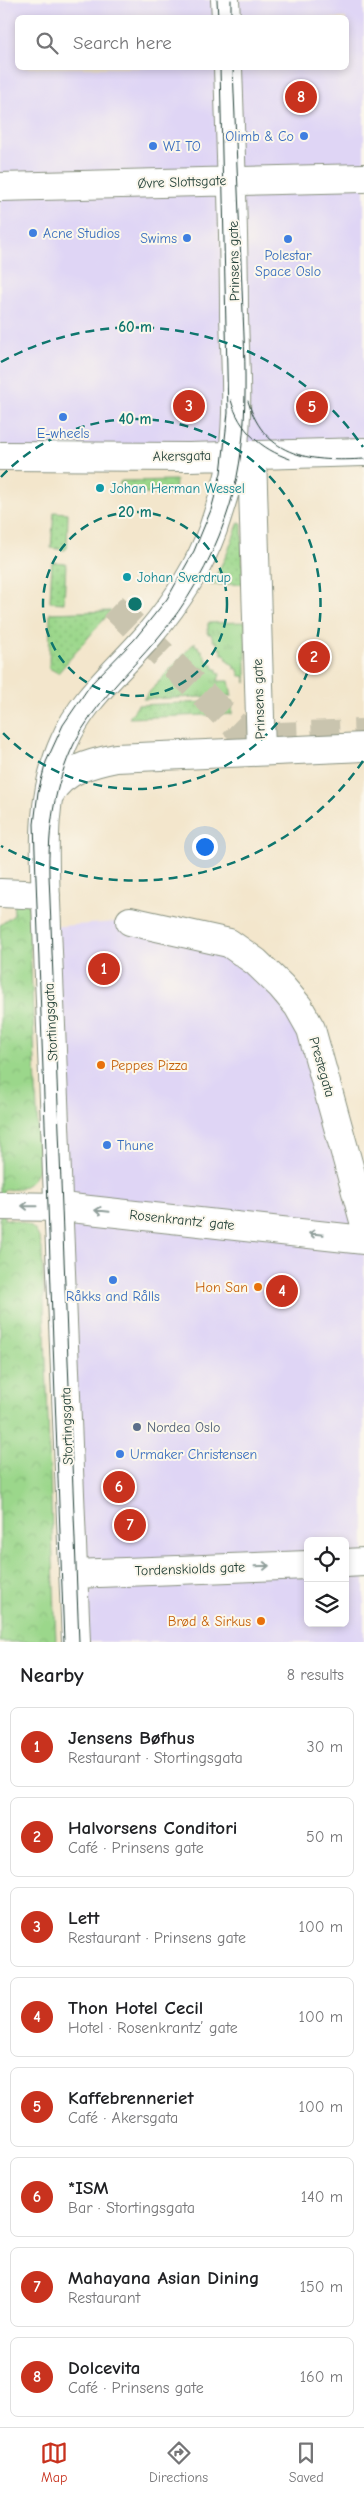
<!DOCTYPE html>
<meta charset="utf-8">
<style>
body{margin:0;font-family:"Comic Neue",sans-serif;background:#f6f6f6;color:#202124}
.controls{position:absolute;right:15px;bottom:15px;display:grid;overflow:hidden;border-radius:8px;box-shadow:0 2px 8px #0003}
.controls button{width:45px;height:45px;display:grid;place-items:center;padding:0;border:0;border-bottom:1px solid #e0e0e0;background:#fff;color:#202124;font:25px sans-serif}
.you{position:absolute;left:204px;top:846px;width:18px;height:18px;margin:-12px;border:4px solid #fff;border-radius:50%;background:#1a73e8;box-shadow:0 0 0 8px #1a73e833}
.badge{display:grid;place-items:center;width:32px;height:32px;border-radius:50%;background:#c8321e;color:#fff;font-size:16px;font-weight:700}
.pin{position:absolute;translate:-50% -50%;border:2px solid #fff;box-shadow:0 1px 5px #0006}
.list{margin:0;padding:0;list-style:none}
h2{display:flex;justify-content:space-between;align-items:center;height:65px;margin:0;padding:0 20px;font-size:21px}
h2 small{font-size:16px;font-weight:400;color:#757577}
.list li{display:grid;grid-template-columns:32px 1fr auto;gap:15px;align-items:center;box-sizing:border-box;height:80px;margin:0 10px 10px;padding:0 10px;border:1px solid #e0e0e0;border-radius:8px}
.list b{display:block;font-size:19px;white-space:nowrap}
.list p{margin:0;font-size:16px;white-space:nowrap;color:#757577}
.list em{font-size:16px;font-style:normal;color:#757577}
.icon{flex:none;width:28px;height:28px;fill:none;stroke:currentColor;stroke-width:2;stroke-linecap:round;stroke-linejoin:round}
.map{position:relative;flex:none;width:364px;height:1642px;overflow:hidden}
.search{position:absolute;background:#fff;box-shadow:0 2px 8px #0003;left:15px;right:15px;top:15px;height:55px;display:flex;align-items:center;gap:12px;box-sizing:border-box;padding:0 18px;border-radius:8px;color:#757577;font-size:19px}
.sheet{height:785px;background:#fff}
nav{display:flex;justify-content:space-around;align-items:center;box-sizing:border-box;height:70px;border-top:1px solid #e0e0e0;background:#fff;font-size:14px;color:#757577}
nav a{display:grid;justify-items:center;gap:2px}
nav .on{color:#c8321e}
.map>svg:first-child{display:block}
.built{fill:#dfd5f5;fill-rule:evenodd}
.grass{fill:url(#grass-tufts);stroke:#5d8a60}
.park{fill:url(#park-crowns);stroke:#5d8a60}
.garden{fill:url(#garden-dots);stroke:#5d8a60}
.lines{fill:none;stroke-linecap:round;stroke-linejoin:round}
.minor-tunnel{stroke:#c9c4ae;stroke-width:28;stroke-dasharray:28 14;stroke-linecap:butt}
.minor-casing{stroke:#899280;stroke-width:30}
.minor{stroke:#fff;stroke-width:28}
.tram{stroke:#1f3d34;stroke-width:1}
.oneway{stroke:#8f9e9a}
.ring{fill:none;stroke:#0f766e;stroke-width:2.5;stroke-dasharray:9 6}
.shop-dot{fill:#3f7fe0;stroke:#fbf7ec;stroke-width:2}
.culture-dot{fill:#0f9aa8;stroke:#fbf7ec;stroke-width:2}
.food-dot{fill:#e8710a;stroke:#fbf7ec;stroke-width:2}
.service-dot{fill:#5c6f8a;stroke:#fbf7ec;stroke-width:2}
.labels{text-anchor:middle;dominant-baseline:central;stroke-width:4;stroke-linejoin:round;paint-order:stroke}
.shop-label{font-size:14px;fill:#366cbe;stroke:#fbf7ec;text-anchor:start}
.street-label{font-size:14px;fill:#1f3d34;stroke:#fbf7ec}
.culture-label{font-size:14px;fill:#0d838f;stroke:#fbf7ec;text-anchor:start}
.food-label{font-size:14px;fill:#c56008;stroke:#fbf7ec;text-anchor:end}
.service-label{font-size:14px;fill:#4e5e75;stroke:#fbf7ec;text-anchor:start}
.centre{fill:#0f766e;stroke:#fbf7ec;stroke-width:2.5}
.ring-label{font-size:15px;text-anchor:middle;font-weight:bold;fill:#0f766e;stroke:#fbf7ec;stroke-width:4;stroke-linejoin:round;paint-order:stroke}
</style>
<div class="map">
<svg width="364" height="1642" viewBox="0 0 364 1642">
<defs>
<pattern id="grass-tufts" width="24" height="20" patternUnits="userSpaceOnUse" patternTransform="scale(1.25)"><rect width="24" height="20" fill="#9bd78b"/><path d="M3 7l-1-3M5 7V3M7 7l1-3M15 17l-1-3M17 17v-4M19 17l1-3" fill="none" stroke="#85b979"/></pattern>
<pattern id="park-crowns" width="20" height="18" patternUnits="userSpaceOnUse" patternTransform="scale(1.25)"><rect width="20" height="18" fill="#9bd78b"/><path d="M2 6a3 3 0 1 1 6 0M12 15a3 3 0 1 1 6 0" fill="none" stroke="#85b979"/></pattern>
<pattern id="garden-dots" width="8" height="8" patternUnits="userSpaceOnUse" patternTransform="scale(1.25)"><rect width="8" height="8" fill="#9bd78b"/><path d="M2 2h.1M6 6h.1" fill="none" stroke="#85b979" stroke-width="1.8" stroke-linecap="round"/></pattern>
</defs>
<rect width="100%" height="100%" fill="#fbf7ec"/>
<filter id="ink" filterUnits="userSpaceOnUse"><feTurbulence type="fractalNoise" baseFrequency=".02" numOctaves="2"/><feDisplacementMap in="SourceGraphic" scale="10" xChannelSelector="R" yChannelSelector="G"/><feConvolveMatrix kernelMatrix="1 2 1 2 8 2 1 2 1" color-interpolation-filters="sRGB"/></filter>
<filter id="wash" filterUnits="userSpaceOnUse"><feTurbulence type="fractalNoise" baseFrequency=".0096" numOctaves="4" result="noise"/><feDisplacementMap in="SourceGraphic" scale="20" xChannelSelector="R" yChannelSelector="G"/><feGaussianBlur stdDeviation="1.12" result="paint"/><feColorMatrix in="noise" values="0 0 0 0 0 0 0 0 0 0 0 0 0 0 0 0 0 1.4 0 .05"/><feComposite in="paint" operator="in"/></filter>
<g filter="url(#wash)">
<rect width="100%" height="100%" fill="#f3e6cc"/>
<path class="built" d="M 0,0 L 364,0 L 364,451 L 0,456 ZM 18,18 L 346,18 L 346,68 L 18,68 Z
M 130,921 L 229,943 L 298,1006 L 364,1240 L 364,1642 L 76,1642 L 47,927 ZM 308,1541 L 345,1541 L 345,1623 L 308,1623 Z"/>
<path class="grass" d="M 246,622 L 246,683 L 244,676 L 240,676 L 237,668 L 234,669 L 234,665 L 228,662 L 225,654 L 222,654 L 221,649 L 219,649 L 216,641 L 214,642 L 211,634 L 208,634 L 208,623 Z
M 195,642 L 195,646 L 198,646 L 199,650 L 202,650 L 202,654 L 204,654 L 207,661 L 213,665 L 214,669 L 217,669 L 217,673 L 220,674 L 218,681 L 229,681 L 232,696 L 143,699 Z"/>
<path class="park" d="M 13,894 L 28,894 L 39,1161 C 37,1183 24,1190 3,1190 L 5,1219 C 27,1222 38,1225 42,1249 L 56,1642 L 0,1642 L 0,925 L 14,915 Z"/>
<path class="garden" d="M 176,480 L 175,495 L 120,493 L 120,482 L 122,481 Z
M 54,512 L 68,513 L 67,548 L 65,550 L 51,548 Z
M 239,522 L 242,523 L 243,584 L 211,585 L 227,554 Z
M 52,562 L 66,563 L 64,603 L 50,602 Z
M 111,611 L 58,673 L 49,668 L 50,613 Z
M 232,701 L 232,714 L 129,718 L 138,705 Z"/>
</g>
<g filter="url(#ink)">
<g class="lines">
<path class="minor-tunnel" d="M 113,606 L 247,737 L 364,733"/>
<defs>
<path id="minor" d="M 225,0 L 226,18
M 0,187 L 364,178
M 252,455 L 261,750
M 0,456 L 189,457 L 364,452
M 50,794 C 63,770 91,763 116,758 L 364,747
M 0,893 L 46,895
M 130,921 L 229,943 L 256,962 L 281,986 L 298,1006 L 311,1029 L 364,1221
M 0,1206 L 62,1207 L 364,1240
M 345,1563 L 364,1562
M 73,1574 L 308,1565
M 76,1642 L 47,927 C 45,866 38,799 64,742 C 82,699 120,669 149,635 C 176,603 199,568 213,529 C 221,504 230,479 233,453 C 239,408 235,361 234,315 C 234,233 231,150 228,68"/>
</defs>
<use href="#minor" class="minor-casing"/>
<use href="#minor" class="minor"/>
<path class="tram" d="M 217,0 L 218,18
M 231,0 L 231,18
M 231,400 C 239,430 261,449 290,459
M 248,401 C 265,459 313,462 364,459
M 64,1642 L 34,824 L 38,792 L 46,762 L 63,725 L 91,684 L 134,640 L 167,599 L 194,551 L 211,510 L 221,473 L 228,413 L 220,68
M 79,1642 L 49,875 C 48,829 54,786 74,744 C 94,704 128,673 157,639 C 187,604 210,563 225,520 C 252,445 245,366 242,288 C 239,215 236,141 233,68"/>
</g>
<defs><path id="oneway-shaft" d="M-6 0H5M1.5-3L5.5 0L1.5 3" fill="none" stroke-width="1.6" stroke-linecap="round" stroke-linejoin="round" transform="scale(1.25)"/></defs>
<g class="oneway">
<use href="#oneway-shaft" transform="translate(29 1206) rotate(-179)"/>
<use href="#oneway-shaft" transform="translate(102 1211) rotate(-174)"/>
<use href="#oneway-shaft" transform="translate(316 1234) rotate(-174)"/>
<use href="#oneway-shaft" transform="translate(262 1566) rotate(-2)"/>
</g>
</g>
<g class="ring">
<circle cx="135" cy="604" r="92"/>
<path d="M1 477A185 185 0 1 1 1 731"/>
<path d="M363 761A277 277 0 0 1 1 846M1 362A277 277 0 0 1 363 447"/>
</g>
<g class="shop-dot">
<circle cx="304" cy="136" r="5"/>
<circle cx="153" cy="146" r="5"/>
<circle cx="33" cy="233" r="5"/>
<circle cx="187" cy="238" r="5"/>
<circle cx="288" cy="239" r="5"/>
<circle cx="63" cy="417" r="5"/>
<circle cx="107" cy="1145" r="5"/>
<circle cx="113" cy="1280" r="5"/>
<circle cx="120" cy="1454" r="5"/>
</g>
<g class="culture-dot">
<circle cx="100" cy="488" r="5"/>
<circle cx="127" cy="577" r="5"/>
</g>
<g class="food-dot">
<circle cx="101" cy="1065" r="5"/>
<circle cx="258" cy="1287" r="5"/>
<circle cx="261" cy="1621" r="5"/>
</g>
<circle class="service-dot" cx="137" cy="1427" r="5"/>
<g class="labels">
<g class="shop-label">
<text x="294" y="136" text-anchor="end">Olimb &amp; Co</text>
<text x="163" y="146">WI TO</text>
<text x="43" y="233">Acne Studios</text>
<text x="177" y="238" text-anchor="end">Swims</text>
<text x="288" y="255" text-anchor="middle">Polestar<tspan x="288" dy="16">Space Oslo</tspan></text>
<text x="63" y="433" text-anchor="middle">E-wheels</text>
<text x="117" y="1145">Thune</text>
<text x="113" y="1296" text-anchor="middle">Råkks and Rålls</text>
<text x="130" y="1454">Urmaker Christensen</text>
</g>
<g class="street-label">
<text transform="translate(182 182) rotate(-2)">Øvre Slottsgate</text>
<text transform="translate(234 261) rotate(-91)">Prinsens gate</text>
<text transform="translate(182 456) rotate(-1)">Akersgata</text>
<text transform="translate(259 699) rotate(-92)">Prinsens gate</text>
<text transform="translate(51 1022) rotate(-93)">Stortingsgata</text>
<text transform="translate(322 1067) rotate(74)">Prestegata</text>
<text transform="translate(182 1220) rotate(6)">Rosenkrantz’ gate</text>
<text transform="translate(67 1426) rotate(-92)">Stortingsgata</text>
<text transform="translate(190 1569) rotate(-2)">Tordenskiolds gate</text>
</g>
<g class="culture-label">
<text x="110" y="488">Johan Herman Wessel</text>
<text x="137" y="577">Johan Sverdrup</text>
</g>
<g class="food-label">
<text x="111" y="1065" text-anchor="start">Peppes Pizza</text>
<text x="248" y="1287">Hon San</text>
<text x="251" y="1621">Brød &amp; Sirkus</text>
</g>
<g class="service-label">
<text x="147" y="1427">Nordea Oslo</text>
</g>
</g>
<circle cx="135" cy="604" r="8" class="centre"/>
<g class="ring-label">
<text x="135" y="332">60 m</text>
<text x="135" y="424">40 m</text>
<text x="135" y="517">20 m</text>
</g>
</svg>
<div class="controls">
<button><svg class="icon" aria-label="locate" viewBox="0 0 24 24"><circle cx="12" cy="12" r="6"/><path d="M12 2v4M12 18v4M2 12h4M18 12h4"/></svg></button>
<button><svg class="icon" aria-label="layers" viewBox="0 0 24 24"><path d="M12 4l9 5-9 5-9-5zM3 14l9 5 9-5"/></svg></button>
</div>
<div class="you"></div>
<div class="pin badge" style="left:104px;top:969px">1</div>
<div class="pin badge" style="left:314px;top:657px">2</div>
<div class="pin badge" style="left:189px;top:406px">3</div>
<div class="pin badge" style="left:282px;top:1291px">4</div>
<div class="pin badge" style="left:312px;top:407px">5</div>
<div class="pin badge" style="left:119px;top:1487px">6</div>
<div class="pin badge" style="left:130px;top:1525px">7</div>
<div class="pin badge" style="left:301px;top:97px">8</div>
<div class="search"><svg class="icon" aria-label="search" viewBox="0 0 24 24"><circle cx="10" cy="10" r="6"/><path d="M15 15l6 6"/></svg>Search here</div>
</div>
<section class="sheet">
<h2>Nearby<small>8 results</small></h2>
<ul class="list">
<li><span class="badge">1</span><div><b>Jensens Bøfhus</b><p>Restaurant · Stortingsgata</p></div><em>30 m</em></li>
<li><span class="badge">2</span><div><b>Halvorsens Conditori</b><p>Café · Prinsens gate</p></div><em>50 m</em></li>
<li><span class="badge">3</span><div><b>Lett</b><p>Restaurant · Prinsens gate</p></div><em>100 m</em></li>
<li><span class="badge">4</span><div><b>Thon Hotel Cecil</b><p>Hotel · Rosenkrantz’ gate</p></div><em>100 m</em></li>
<li><span class="badge">5</span><div><b>Kaffebrenneriet</b><p>Café · Akersgata</p></div><em>100 m</em></li>
<li><span class="badge">6</span><div><b>*ISM</b><p>Bar · Stortingsgata</p></div><em>140 m</em></li>
<li><span class="badge">7</span><div><b>Mahayana Asian Dining</b><p>Restaurant</p></div><em>150 m</em></li>
<li><span class="badge">8</span><div><b>Dolcevita</b><p>Café · Prinsens gate</p></div><em>160 m</em></li>
</ul>
</section>
<nav>
<a class="on"><svg class="icon" aria-label="map" viewBox="0 0 24 24"><path d="M3 6l6-2 6 2 6-2v14l-6 2-6-2-6 2zM9 4v14M15 6v14"/></svg>Map</a>
<a><svg class="icon" aria-label="directions" viewBox="0 0 24 24"><path d="M12 3l9 9-9 9-9-9zM9 14v-3h6M13 9l2 2-2 2"/></svg>Directions</a>
<a><svg class="icon" aria-label="saved" viewBox="0 0 24 24"><path d="M7 4h10v16l-5-4-5 4z"/></svg>Saved</a>
</nav>
